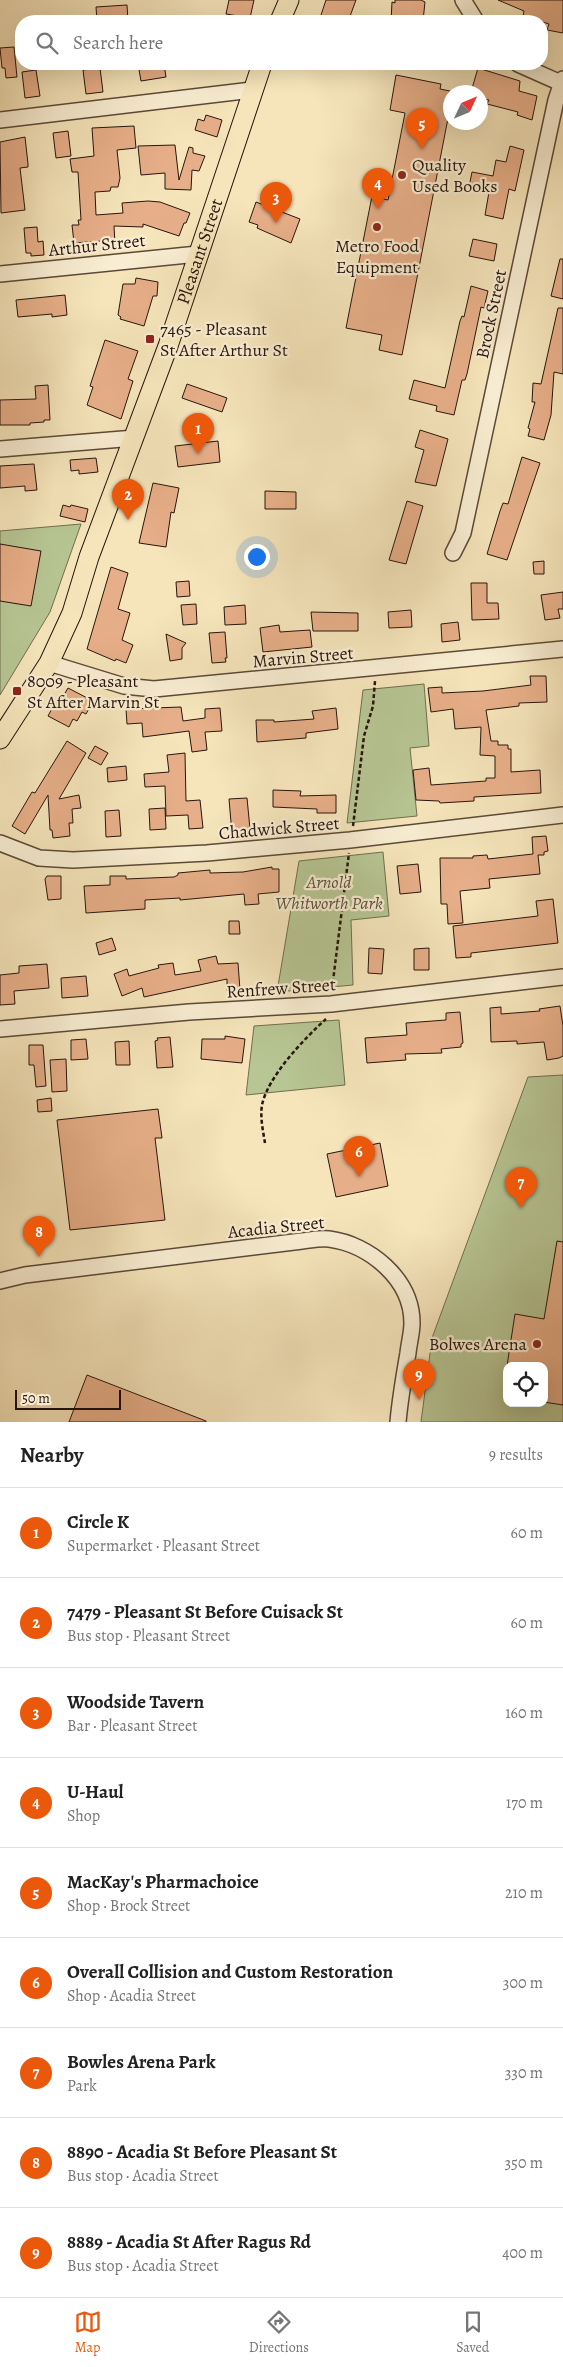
<!DOCTYPE html>
<meta charset="utf-8">
<style>
body{margin:0;font-family:Alegreya,serif;background:#f6f6f6;color:#222}
.controls{position:absolute;right:15px;bottom:15px;display:grid;overflow:hidden;border-radius:10px;box-shadow:0 5px 20px #0002}
.controls button{width:45px;height:45px;display:grid;place-items:center;padding:0;border:0;border-bottom:1px solid #e0e0e0;background:#fff;color:#222;font:25px sans-serif}
.compass{position:absolute;left:443px;top:85px;width:45px;height:45px;border-radius:50%;background:#fff;box-shadow:0 5px 20px #0002;rotate:46deg}
.scale{position:absolute;left:15px;bottom:12px;width:106px;box-sizing:border-box;padding-left:5px;border:2px solid #28150d;border-top:0;font-size:14px;line-height:18px;white-space:nowrap;color:#28150d;-webkit-text-stroke:4px #f9eed3;paint-order:stroke}
.you{position:absolute;left:256px;top:556px;width:18px;height:18px;margin:-12px;border:4px solid #fff;border-radius:50%;background:#1a73e8;box-shadow:0 0 0 8px #1a73e833}
.badge{display:grid;place-items:center;width:32px;height:32px;border-radius:50%;background:#ea580c;color:#fff;font-size:16px;font-weight:700}
.pin{position:absolute;translate:-50% -41px;filter:drop-shadow(0 1px 2px #0008)}
.pin::after{content:'';position:absolute;top:26px;width:18px;height:15px;background:inherit;clip-path:polygon(0 0,100% 0,50% 100%)}
.list{margin:0;padding:0;list-style:none}
h2{display:flex;justify-content:space-between;align-items:center;height:65px;margin:0;padding:0 20px;font-size:21px}
h2 small{font-size:16px;font-weight:400;color:#767676}
.list li{display:grid;grid-template-columns:32px 1fr auto;gap:15px;align-items:center;box-sizing:border-box;height:90px;padding:0 20px;border-top:1px solid #e0e0e0}
.list b{display:block;font-size:19px;white-space:nowrap}
.list p{margin:0;font-size:16px;white-space:nowrap;color:#767676}
.list em{font-size:16px;font-style:normal;color:#767676}
.icon{flex:none;width:28px;height:28px;fill:none;stroke:currentColor;stroke-width:2;stroke-linecap:round;stroke-linejoin:round}
.map{position:relative;flex:none;width:563px;height:1422px;overflow:hidden}
.search{position:absolute;background:#fff;box-shadow:0 5px 20px #0002;left:15px;right:15px;top:15px;height:55px;display:flex;align-items:center;gap:12px;box-sizing:border-box;padding:0 18px;border-radius:20px;color:#767676;font-size:19px}
.sheet{height:875px;background:#fff}
nav{display:flex;justify-content:space-around;align-items:center;box-sizing:border-box;height:70px;border-top:1px solid #e0e0e0;background:#fff;font-size:14px;color:#767676}
nav a{display:grid;justify-items:center;gap:2px}
nav .on{color:#ea580c}
.map>svg:first-child{display:block}
.green{fill:#b7c694;stroke:#706e50;fill-rule:evenodd}
.building{fill:#e7af89;stroke:#28150d}
.lines{fill:none;stroke-linecap:round;stroke-linejoin:round}
.minor-casing{stroke:#5c4938;stroke-width:18}
.major-casing{stroke:#28150d;stroke-width:21}
.path{stroke:#28150d;stroke-width:2.5;stroke-dasharray:4 2.5;stroke-linecap:butt}
.minor{stroke:#f9eed3;stroke-width:15}
.major{stroke:#f6e5bb;stroke-width:19}
.poi-dot{fill:#8f2418;stroke:#f9eed3;stroke-width:2}
.labels{text-anchor:middle;dominant-baseline:central;stroke-width:4.5;stroke-linejoin:round;paint-order:stroke}
.poi-label{font-size:18px;fill:#28150d;stroke:#f9eed3;text-anchor:start}
.street-label{font-size:18px;fill:#28150d;stroke:#f9eed3}
.park-label{font-size:18px;font-style:italic;fill:#5a533c;stroke:#f9eed3}
</style>
<div class="map">
<svg width="563" height="1422" viewBox="0 0 563 1422">
<rect width="100%" height="100%" fill="#f6e5bb"/>
<filter id="stains"><feTurbulence type="fractalNoise" baseFrequency=".004" numOctaves="4"/><feColorMatrix values="0 0 0 0 .2 0 0 0 0 .09 0 0 0 0 .02 0 0 0 .5 -.17"/></filter>
<radialGradient id="worn" r=".72"><stop offset=".6" stop-color="#630" stop-opacity="0"/><stop offset="1" stop-color="#630" stop-opacity=".3"/></radialGradient>
<path class="green" d="M 81,524 L 50,612 L 0,695 L 0,531 Z
M 424,684 L 429,746 L 410,748 L 417,816 L 347,823 L 363,690 Z
M 383,852 L 389,916 L 351,920 L 353,985 L 277,992 L 299,861 Z
M 339,1020 L 345,1085 L 246,1095 L 254,1026 Z
M 563,1075 L 563,1422 L 421,1422 L 432,1338 L 528,1077 ZM 507,1366 L 544,1366 L 544,1403 L 507,1403 Z"/>
<path class="building" d="M 229,0 L 254,0 L 250,18 L 226,14 Z
M 326,0 L 356,0 L 349,19 L 343,17 L 342,21 L 319,21 Z
M 395,0 L 421,0 L 425,2 L 423,21 L 391,21 L 392,2 L 395,3 Z
M 498,0 L 563,0 L 563,33 L 547,30 L 549,24 L 523,16 L 524,11 Z
M 127,5 L 128,21 L 97,21 L 96,7 Z
M 14,47 L 17,77 L 6,78 L 5,68 L 2,68 L 0,48 Z
M 138,64 L 164,64 L 166,77 L 141,81 Z
M 100,68 L 103,92 L 86,94 L 83,70 Z
M 478,68 L 520,81 L 519,91 L 537,96 L 532,120 L 517,115 L 518,112 L 487,104 L 489,100 L 480,98 L 480,92 L 471,92 Z
M 36,70 L 40,96 L 25,98 L 22,72 Z
M 396,75 L 441,84 L 440,89 L 450,91 L 450,108 L 402,355 L 379,350 L 382,335 L 346,328 L 372,196 L 388,200 L 405,113 L 390,110 Z
M 206,115 L 222,120 L 217,137 L 195,130 L 198,119 L 204,121 Z
M 134,126 L 136,148 L 117,150 L 120,178 L 118,187 L 111,187 L 110,191 L 95,192 L 96,215 L 123,213 L 122,203 L 148,201 L 160,202 L 190,213 L 186,223 L 184,223 L 179,236 L 143,224 L 143,227 L 114,226 L 115,244 L 102,245 L 102,241 L 74,243 L 72,225 L 79,225 L 78,220 L 81,220 L 78,172 L 72,172 L 70,159 L 94,156 L 92,128 Z
M 68,131 L 71,156 L 56,158 L 53,133 Z
M 25,137 L 28,164 L 28,167 L 20,168 L 25,210 L 1,213 L 0,142 Z
M 175,145 L 179,180 L 189,147 L 193,148 L 193,153 L 205,156 L 199,171 L 192,170 L 191,190 L 165,189 L 165,173 L 141,175 L 138,146 Z
M 510,146 L 524,150 L 515,191 L 509,189 L 503,219 L 485,215 L 489,192 L 469,187 L 472,172 L 493,176 L 496,160 L 506,162 Z
M 256,202 L 300,219 L 291,243 L 257,228 L 258,225 L 249,222 Z
M 37,227 L 38,242 L 43,241 L 44,255 L 31,256 L 31,253 L 26,253 L 24,228 Z
M 473,239 L 497,244 L 494,261 L 469,256 Z
M 560,259 L 563,259 L 563,299 L 551,296 Z
M 136,278 L 158,282 L 157,296 L 153,296 L 144,326 L 120,319 L 121,317 L 118,315 L 123,284 L 135,284 Z
M 471,286 L 488,291 L 484,308 L 481,307 L 467,374 L 465,380 L 462,380 L 454,415 L 436,411 L 437,406 L 409,399 L 414,380 L 445,388 L 460,321 L 462,316 L 464,317 Z
M 65,295 L 67,315 L 52,317 L 52,314 L 18,317 L 16,300 Z
M 558,308 L 563,308 L 563,374 L 554,372 L 551,415 L 544,440 L 528,436 L 530,429 L 528,428 L 535,402 L 532,402 L 533,383 L 541,384 Z
M 105,340 L 138,351 L 128,379 L 133,381 L 121,419 L 87,405 L 93,387 L 90,386 Z
M 187,384 L 227,398 L 222,412 L 182,398 Z
M 48,385 L 50,420 L 44,420 L 44,422 L 30,423 L 30,425 L 0,425 L 0,400 L 36,399 L 35,386 Z
M 420,430 L 448,439 L 436,486 L 415,482 L 424,450 L 415,447 Z
M 218,441 L 220,462 L 178,467 L 175,446 Z
M 522,457 L 540,463 L 507,560 L 487,554 L 500,511 L 503,503 L 508,504 Z
M 96,458 L 98,472 L 79,474 L 79,470 L 71,471 L 70,460 Z
M 34,464 L 37,490 L 25,491 L 25,486 L 0,488 L 0,466 Z
M 153,483 L 179,488 L 174,513 L 171,512 L 166,547 L 139,543 Z
M 265,491 L 296,492 L 296,509 L 265,509 Z
M 407,501 L 423,506 L 406,564 L 389,560 Z
M 63,505 L 70,507 L 71,505 L 88,509 L 85,522 L 60,516 Z
M 0,544 L 41,551 L 31,606 L 0,601 Z
M 544,561 L 544,574 L 534,574 L 533,562 Z
M 111,567 L 128,573 L 118,609 L 130,613 L 122,640 L 133,645 L 126,663 L 116,659 L 115,661 L 87,649 Z
M 189,581 L 190,596 L 177,597 L 176,582 Z
M 471,583 L 487,583 L 487,603 L 498,603 L 499,619 L 472,620 Z
M 563,592 L 563,609 L 558,609 L 560,618 L 545,620 L 541,595 Z
M 196,604 L 197,624 L 183,625 L 181,605 Z
M 245,605 L 246,624 L 225,625 L 224,607 Z
M 411,610 L 412,627 L 389,628 L 388,612 Z
M 311,612 L 358,613 L 358,631 L 313,631 Z
M 458,622 L 460,640 L 442,642 L 441,624 Z
M 279,625 L 280,632 L 310,630 L 312,647 L 263,652 L 260,628 Z
M 225,632 L 227,658 L 225,658 L 226,662 L 212,663 L 209,633 Z
M 166,634 L 186,643 L 182,648 L 182,659 L 170,661 Z
M 530,676 L 546,676 L 547,702 L 519,703 L 519,706 L 486,710 L 491,741 L 498,741 L 498,745 L 508,745 L 508,749 L 511,749 L 511,772 L 540,770 L 541,793 L 474,797 L 474,801 L 440,803 L 439,801 L 416,800 L 413,770 L 429,768 L 431,785 L 486,781 L 486,778 L 495,778 L 495,756 L 480,755 L 481,727 L 455,729 L 453,709 L 431,712 L 428,688 L 442,687 L 442,693 L 483,691 L 531,685 Z
M 68,688 L 93,701 L 86,714 L 82,712 L 77,721 L 73,719 L 69,727 L 48,716 L 55,703 L 58,705 Z
M 181,707 L 183,721 L 205,718 L 205,709 L 220,708 L 222,731 L 205,732 L 207,750 L 192,752 L 189,731 L 143,737 L 142,723 L 127,724 L 126,709 Z
M 336,708 L 338,729 L 306,733 L 306,738 L 257,742 L 256,720 L 274,720 L 274,722 L 314,719 L 312,711 Z
M 67,741 L 86,753 L 59,799 L 79,795 L 81,808 L 72,809 L 73,823 L 69,823 L 70,836 L 53,838 L 52,830 L 50,830 L 48,795 L 25,834 L 12,826 L 32,792 L 35,793 Z
M 95,746 L 108,753 L 101,765 L 88,758 Z
M 185,753 L 186,801 L 200,800 L 203,828 L 189,829 L 188,815 L 166,816 L 165,786 L 145,787 L 144,774 L 169,772 L 167,755 Z
M 126,766 L 127,780 L 108,782 L 107,768 Z
M 273,790 L 301,791 L 300,796 L 336,795 L 336,813 L 317,813 L 317,809 L 273,807 Z
M 247,798 L 250,829 L 248,833 L 232,834 L 229,799 Z
M 165,808 L 166,829 L 150,830 L 149,809 Z
M 119,810 L 121,836 L 106,837 L 105,811 Z
M 546,836 L 548,851 L 544,852 L 544,855 L 538,855 L 540,874 L 489,879 L 490,888 L 460,891 L 463,923 L 448,924 L 447,904 L 441,904 L 440,858 L 473,858 L 473,856 L 487,855 L 488,859 L 533,854 L 532,837 Z
M 418,864 L 421,892 L 400,894 L 397,866 Z
M 272,867 L 272,869 L 279,869 L 279,892 L 258,894 L 259,904 L 245,905 L 244,894 L 180,900 L 180,898 L 145,900 L 145,909 L 86,913 L 84,886 L 110,885 L 110,876 L 126,876 L 126,879 L 174,877 L 178,875 L 178,873 L 210,870 L 210,873 L 243,872 Z
M 47,876 L 61,876 L 61,899 L 48,900 L 45,879 Z
M 553,899 L 558,943 L 471,953 L 471,957 L 456,958 L 453,926 L 538,916 L 536,901 Z
M 229,921 L 239,921 L 240,934 L 229,934 Z
M 112,938 L 116,950 L 99,955 L 96,943 Z
M 369,948 L 384,949 L 382,974 L 368,973 Z
M 429,948 L 429,970 L 414,970 L 414,949 Z
M 216,956 L 218,964 L 238,963 L 240,990 L 227,991 L 227,979 L 144,997 L 142,988 L 122,996 L 114,974 L 127,969 L 129,976 L 159,968 L 158,965 L 173,963 L 175,975 L 201,971 L 198,960 Z
M 47,964 L 49,988 L 14,991 L 15,1004 L 0,1005 L 0,975 L 19,973 L 19,966 Z
M 86,976 L 88,996 L 62,998 L 61,978 Z
M 560,1006 L 563,1026 L 563,1056 L 559,1058 L 547,1060 L 544,1042 L 517,1044 L 517,1041 L 491,1042 L 490,1008 L 501,1007 L 501,1014 L 540,1011 L 539,1009 Z
M 460,1012 L 463,1043 L 461,1044 L 461,1047 L 441,1049 L 442,1053 L 405,1054 L 406,1060 L 367,1063 L 365,1038 L 407,1035 L 406,1023 L 446,1020 L 446,1013 Z
M 225,1036 L 245,1039 L 242,1063 L 201,1059 L 202,1039 L 225,1039 Z
M 170,1037 L 173,1067 L 157,1068 L 155,1041 L 158,1040 L 157,1038 Z
M 86,1039 L 88,1059 L 71,1060 L 71,1040 Z
M 129,1041 L 130,1065 L 116,1065 L 115,1042 Z
M 29,1045 L 43,1045 L 46,1086 L 36,1087 L 34,1065 L 29,1065 Z
M 66,1059 L 67,1091 L 52,1092 L 50,1060 Z
M 51,1098 L 52,1111 L 38,1112 L 37,1100 Z
M 158,1109 L 162,1138 L 155,1138 L 165,1220 L 70,1230 L 57,1120 Z
M 380,1143 L 388,1186 L 336,1197 L 327,1154 Z
M 557,1241 L 563,1242 L 563,1405 L 544,1402 L 544,1366 L 507,1366 L 515,1314 L 544,1319 Z
M 87,1375 L 206,1421 L 206,1422 L 69,1422 Z"/>
<g class="lines">
<defs>
<path id="minor" d="M 463,0 L 476,21
M 518,64 L 563,84
M 0,120 L 252,90
M 0,274 L 198,254
M 0,449 L 135,438
M 453,553 L 463,533 L 556,100 L 563,79
M 49,663 L 124,686 L 154,689 L 563,649
M 0,843 L 39,858 L 73,860 L 207,853 L 350,840 L 563,815
M 0,1029 L 189,1012 L 331,1004 L 563,977
M 0,1281 L 25,1275 L 302,1241 C 311,1240 320,1238 329,1239 C 369,1244 412,1279 412,1323 C 412,1333 409,1343 408,1353 C 404,1376 400,1399 398,1422"/>
<g id="major">
<path d="M 280,21 L 289,0"/>
<path id="s1" d="M 0,739 L 49,663 L 72,613 L 89,557 L 168,346 L 262,64"/>
</g>
</defs>
<use href="#minor" class="minor-casing"/>
<use href="#major" class="major-casing"/>
<path class="path" d="M 353,826 L 364,736 L 373,706 L 375,681
M 332,989 L 349,853
M 265,1143 C 263,1131 260,1117 262,1105 C 268,1076 305,1038 326,1019"/>
<use href="#minor" class="minor"/>
<use href="#major" class="major"/>
</g>
<g class="poi-dot">
<circle cx="402" cy="175" r="5"/>
<circle cx="377" cy="227" r="5"/>
<rect x="145" y="334" width="10" height="10" rx="2.5"/>
<rect x="12" y="686" width="10" height="10" rx="2.5"/>
<circle cx="537" cy="1344" r="5"/>
</g>
<g class="labels">
<g class="poi-label">
<text x="412" y="165">Quality<tspan x="412" dy="21">Used Books</tspan></text>
<text x="377" y="246" text-anchor="middle">Metro Food<tspan x="377" dy="21">Equipment</tspan></text>
<text x="160" y="329">7465 - Pleasant<tspan x="160" dy="21">St After Arthur St</tspan></text>
<text x="27" y="681">8009 - Pleasant<tspan x="27" dy="21">St After Marvin St</tspan></text>
<text x="527" y="1344" text-anchor="end">Bolwes Arena</text>
</g>
<g class="street-label">
<text transform="translate(97 245) rotate(-6)">Arthur Street</text>
<text stroke="none"><textPath href="#s1" startOffset="529">Pleasant Street</textPath></text>
<text transform="translate(491 314) rotate(-78)">Brock Street</text>
<text transform="translate(303 657) rotate(-5)">Marvin Street</text>
<text transform="translate(279 828) rotate(-5)">Chadwick Street</text>
<text transform="translate(281 988) rotate(-4)">Renfrew Street</text>
<text transform="translate(276 1227) rotate(-6)">Acadia Street</text>
</g>
<g class="park-label">
<text x="329" y="882">Arnold<tspan x="329" dy="21">Whitworth Park</tspan></text>
</g>
</g>
<rect width="100%" height="100%" filter="url(#stains)"/>
<rect width="100%" height="100%" fill="url(#worn)"/>
</svg>
<div class="controls">
<button><svg class="icon" aria-label="locate" viewBox="0 0 24 24"><circle cx="12" cy="12" r="6"/><path d="M12 2v4M12 18v4M2 12h4M18 12h4"/></svg></button>
</div>
<svg class="compass" viewBox="-18 -18 36 36"><path d="M0-13l5 13h-10z" fill="#e53935"/><path d="M0 13l5-13h-10z" fill="#767676"/></svg>
<div class="scale">50 m</div>
<div class="you"></div>
<div class="pin badge" style="left:198px;top:454px">1</div>
<div class="pin badge" style="left:128px;top:520px">2</div>
<div class="pin badge" style="left:276px;top:223px">3</div>
<div class="pin badge" style="left:378px;top:209px">4</div>
<div class="pin badge" style="left:422px;top:149px">5</div>
<div class="pin badge" style="left:359px;top:1177px">6</div>
<div class="pin badge" style="left:521px;top:1208px">7</div>
<div class="pin badge" style="left:39px;top:1257px">8</div>
<div class="pin badge" style="left:419px;top:1400px">9</div>
<div class="search"><svg class="icon" aria-label="search" viewBox="0 0 24 24"><circle cx="10" cy="10" r="6"/><path d="M15 15l6 6"/></svg>Search here</div>
</div>
<section class="sheet">
<h2>Nearby<small>9 results</small></h2>
<ul class="list">
<li><span class="badge">1</span><div><b>Circle K</b><p>Supermarket · Pleasant Street</p></div><em>60 m</em></li>
<li><span class="badge">2</span><div><b>7479 - Pleasant St Before Cuisack St</b><p>Bus stop · Pleasant Street</p></div><em>60 m</em></li>
<li><span class="badge">3</span><div><b>Woodside Tavern</b><p>Bar · Pleasant Street</p></div><em>160 m</em></li>
<li><span class="badge">4</span><div><b>U-Haul</b><p>Shop</p></div><em>170 m</em></li>
<li><span class="badge">5</span><div><b>MacKay's Pharmachoice</b><p>Shop · Brock Street</p></div><em>210 m</em></li>
<li><span class="badge">6</span><div><b>Overall Collision and Custom Restoration</b><p>Shop · Acadia Street</p></div><em>300 m</em></li>
<li><span class="badge">7</span><div><b>Bowles Arena Park</b><p>Park</p></div><em>330 m</em></li>
<li><span class="badge">8</span><div><b>8890 - Acadia St Before Pleasant St</b><p>Bus stop · Acadia Street</p></div><em>350 m</em></li>
<li><span class="badge">9</span><div><b>8889 - Acadia St After Ragus Rd</b><p>Bus stop · Acadia Street</p></div><em>400 m</em></li>
</ul>
</section>
<nav>
<a class="on"><svg class="icon" aria-label="map" viewBox="0 0 24 24"><path d="M3 6l6-2 6 2 6-2v14l-6 2-6-2-6 2zM9 4v14M15 6v14"/></svg>Map</a>
<a><svg class="icon" aria-label="directions" viewBox="0 0 24 24"><path d="M12 3l9 9-9 9-9-9zM9 14v-3h6M13 9l2 2-2 2"/></svg>Directions</a>
<a><svg class="icon" aria-label="saved" viewBox="0 0 24 24"><path d="M7 4h10v16l-5-4-5 4z"/></svg>Saved</a>
</nav>
